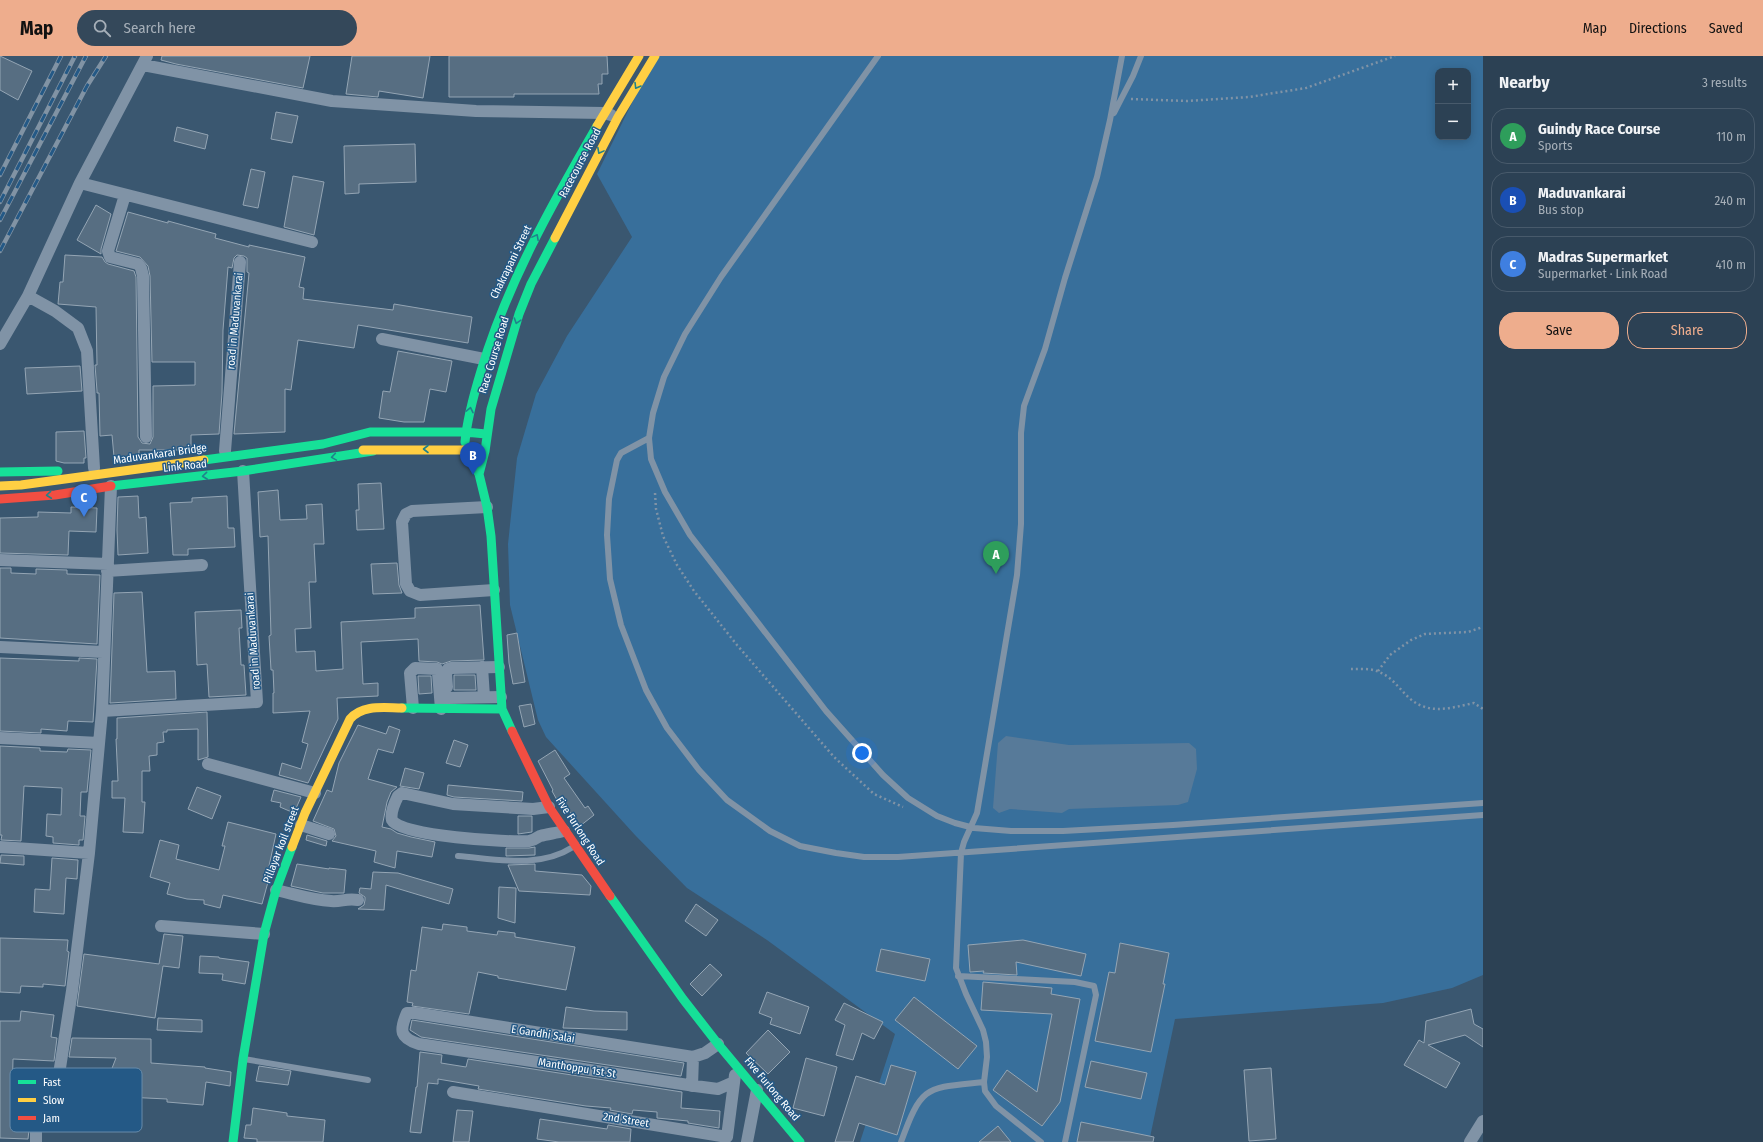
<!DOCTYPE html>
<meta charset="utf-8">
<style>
body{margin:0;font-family:"Fira Sans Condensed",sans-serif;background:#34485a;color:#f1f3f6}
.controls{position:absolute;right:12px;top:12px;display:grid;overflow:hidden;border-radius:8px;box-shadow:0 2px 10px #0003}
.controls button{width:36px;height:36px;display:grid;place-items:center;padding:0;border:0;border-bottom:1px solid #485a6b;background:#2c4154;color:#f1f3f6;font:20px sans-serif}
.you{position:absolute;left:862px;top:697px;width:14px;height:14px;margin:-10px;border:3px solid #fff;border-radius:50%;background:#1a73e8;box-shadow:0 0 0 6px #1a73e833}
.badge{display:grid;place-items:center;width:26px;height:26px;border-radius:50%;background:#eead8d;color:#fff;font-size:13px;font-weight:700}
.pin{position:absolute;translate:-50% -33px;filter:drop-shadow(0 1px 2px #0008)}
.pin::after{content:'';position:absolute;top:21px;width:14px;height:12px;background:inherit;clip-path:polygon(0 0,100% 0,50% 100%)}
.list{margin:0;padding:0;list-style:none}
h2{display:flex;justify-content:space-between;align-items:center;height:52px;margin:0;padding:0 16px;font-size:17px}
h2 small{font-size:13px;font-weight:400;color:#a6afb8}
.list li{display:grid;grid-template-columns:26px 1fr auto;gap:12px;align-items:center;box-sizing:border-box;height:56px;margin:0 8px 8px;padding:0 8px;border:1px solid #485a6b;border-radius:16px}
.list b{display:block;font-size:15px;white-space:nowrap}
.list p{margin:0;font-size:13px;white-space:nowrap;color:#a6afb8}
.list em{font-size:13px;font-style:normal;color:#a6afb8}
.actions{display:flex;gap:8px;padding:12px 16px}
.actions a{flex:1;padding:9px 0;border:1px solid #eead8d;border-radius:16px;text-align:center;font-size:14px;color:#eead8d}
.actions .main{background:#eead8d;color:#111}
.icon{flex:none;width:22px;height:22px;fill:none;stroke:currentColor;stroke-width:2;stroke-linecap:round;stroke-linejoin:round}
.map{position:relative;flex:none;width:1483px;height:1086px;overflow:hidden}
header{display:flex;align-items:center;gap:24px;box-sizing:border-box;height:56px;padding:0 20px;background:#eead8d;color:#111}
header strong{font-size:19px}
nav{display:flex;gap:22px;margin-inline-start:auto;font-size:14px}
.search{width:280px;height:36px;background:#34485a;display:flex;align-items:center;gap:10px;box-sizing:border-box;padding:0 14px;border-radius:22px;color:#a6afb8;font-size:15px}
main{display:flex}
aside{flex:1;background:#2c4154}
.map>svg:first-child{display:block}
.green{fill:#386f9b;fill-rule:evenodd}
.water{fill:#577a99}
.building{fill:#576e82;stroke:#94a5b4}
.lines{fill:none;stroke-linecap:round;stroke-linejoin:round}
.path{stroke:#8093a6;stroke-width:2.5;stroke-dasharray:2 3;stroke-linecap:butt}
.lane{stroke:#8093a6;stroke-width:6}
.street{stroke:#8093a6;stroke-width:12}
.fast{stroke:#16e098;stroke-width:9}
.slow{stroke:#ffcf43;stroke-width:9}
.jam{stroke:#f24e42;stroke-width:9}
.rail-casing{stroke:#8193a4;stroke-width:4.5}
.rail{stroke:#245986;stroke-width:3;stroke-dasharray:9;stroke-linecap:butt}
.oneway{stroke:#20828b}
.labels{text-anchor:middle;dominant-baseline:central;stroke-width:3;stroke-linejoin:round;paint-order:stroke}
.street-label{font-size:11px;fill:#fff;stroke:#245986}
.key{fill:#245986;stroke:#668baa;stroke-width:1}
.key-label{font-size:11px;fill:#fff}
</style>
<header>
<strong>Map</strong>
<div class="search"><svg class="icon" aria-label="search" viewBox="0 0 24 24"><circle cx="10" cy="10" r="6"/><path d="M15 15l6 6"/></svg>Search here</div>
<nav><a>Map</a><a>Directions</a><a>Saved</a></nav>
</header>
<main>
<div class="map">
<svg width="1483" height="1086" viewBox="0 0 1483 1086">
<rect width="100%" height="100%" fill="#3a5770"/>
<path class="green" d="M 655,0 L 1483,0 L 1483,919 L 1452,932 L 1383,947 L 1175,963 L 1149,1086 L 860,1086 L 895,978 L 767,884 L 687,832 L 635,779 L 546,681 L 538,664 L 510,549 L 508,488 L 517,402 L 536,338 L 567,280 L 632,181 L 597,118 ZM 1438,15 L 1468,15 L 1468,81 L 1438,81 Z"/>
<path class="water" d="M 1006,680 L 1069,689 L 1189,687 L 1196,693 L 1197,713 L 1188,746 L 1178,749 L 1069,753 L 1062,757 L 1010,753 L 999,757 L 993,752 L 998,687 Z"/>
<path class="building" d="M 0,0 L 32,15 L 18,44 L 0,34 Z
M 162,0 L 310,0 L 303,32 L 176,8 L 161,4 Z
M 352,0 L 430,0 L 423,42 L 379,35 L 378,41 L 346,38 Z
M 449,0 L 607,0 L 608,18 L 602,18 L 602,28 L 598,28 L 599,38 L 514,38 L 514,41 L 449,41 Z
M 276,56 L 298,60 L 292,87 L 271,83 Z
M 177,71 L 208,79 L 205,93 L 174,85 Z
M 415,88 L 416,126 L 359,128 L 359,137 L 345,138 L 344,90 Z
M 251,113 L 265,116 L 258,152 L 243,149 Z
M 293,120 L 324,126 L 314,179 L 284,171 Z
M 96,149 L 111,158 L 101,193 L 101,198 L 77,184 Z
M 128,156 L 168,167 L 168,165 L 190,171 L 216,178 L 215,182 L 249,191 L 249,189 L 305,201 L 299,231 L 304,232 L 303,243 L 393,254 L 394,248 L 472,261 L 468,287 L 358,269 L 354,292 L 298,284 L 291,334 L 285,333 L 285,376 L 234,378 L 249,217 L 247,216 L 247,202 L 244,200 L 237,199 L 234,202 L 232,212 L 228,211 L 223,274 L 222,337 L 219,378 L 191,379 L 191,394 L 139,394 L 139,401 L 114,401 L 112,379 L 100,380 L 99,337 L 97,337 L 97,335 L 95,309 L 97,309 L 96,251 L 58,248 L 60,226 L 63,226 L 65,199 L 102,201 L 105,206 L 108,208 L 134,215 L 136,221 L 138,381 L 142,387 L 150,388 L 153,381 L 153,330 L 195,329 L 195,306 L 152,306 L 150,220 L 148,210 L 140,201 L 116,195 Z
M 398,295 L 452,305 L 446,336 L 430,333 L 424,366 L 404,366 L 379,362 L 383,335 L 390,336 Z
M 80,310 L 82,335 L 27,338 L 25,312 Z
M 84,375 L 86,402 L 84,402 L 84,407 L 64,407 L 56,405 L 56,376 Z
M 381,427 L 384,473 L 357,474 L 356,454 L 359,454 L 358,428 Z
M 278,434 L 280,464 L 307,463 L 306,449 L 322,448 L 324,488 L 314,488 L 316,526 L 309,526 L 311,572 L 295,573 L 296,596 L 315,595 L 316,615 L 343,613 L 341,566 L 415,562 L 415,552 L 480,549 L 484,604 L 451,605 L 442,608 L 437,606 L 419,605 L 418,583 L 361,586 L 363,628 L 378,627 L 378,640 L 337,642 L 338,663 L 308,727 L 279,719 L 282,707 L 301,713 L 308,688 L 302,686 L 310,655 L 273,657 L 273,637 L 274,637 L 273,614 L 271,614 L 269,580 L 271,579 L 268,480 L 260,481 L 258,436 Z
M 138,440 L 139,462 L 146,461 L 148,497 L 118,499 L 117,474 L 118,441 Z
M 227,440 L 228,472 L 234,472 L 235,491 L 188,493 L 188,499 L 173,499 L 170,447 L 192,446 L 192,442 Z
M 71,451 L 97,452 L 96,476 L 69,475 L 68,499 L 0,497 L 0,462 L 38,461 L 38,456 L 71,457 Z
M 397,507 L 399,529 L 402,537 L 373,538 L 371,508 Z
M 0,512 L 11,512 L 11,517 L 36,518 L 36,513 L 67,514 L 67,518 L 100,519 L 97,588 L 0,582 Z
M 142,536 L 147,616 L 175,615 L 176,643 L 110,647 L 114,537 Z
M 241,554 L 242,572 L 239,572 L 241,609 L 244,609 L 246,639 L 209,641 L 207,608 L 197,609 L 195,556 Z
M 517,577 L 525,626 L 513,628 L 509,607 L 507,579 Z
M 0,602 L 79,605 L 79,602 L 97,603 L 93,666 L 68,665 L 67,675 L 41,673 L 41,677 L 0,675 Z
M 454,619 L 475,619 L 476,634 L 454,634 Z
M 418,620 L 431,620 L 432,637 L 419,638 Z
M 531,648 L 535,668 L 524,671 L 519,650 Z
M 207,656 L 208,701 L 198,704 L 198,673 L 167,674 L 167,676 L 163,676 L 164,686 L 157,687 L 157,699 L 149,700 L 150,715 L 142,715 L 142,746 L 145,746 L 143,777 L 123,776 L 125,742 L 112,742 L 112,725 L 118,725 L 116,683 L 117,683 L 117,662 Z
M 358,669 L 386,678 L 389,670 L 400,674 L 393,697 L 378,693 L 368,723 L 397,731 L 391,736 L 387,746 L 382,771 L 391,773 L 397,777 L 411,781 L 435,786 L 432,801 L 397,795 L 395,812 L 374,806 L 376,795 L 332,785 L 336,780 L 334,773 L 313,765 L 327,734 L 332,736 L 339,707 Z
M 454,684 L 468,689 L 460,711 L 446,707 Z
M 0,690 L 40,692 L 40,695 L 67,696 L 68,693 L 91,694 L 87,736 L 81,736 L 80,760 L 85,760 L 83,784 L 79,784 L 79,789 L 53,787 L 53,781 L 46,780 L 47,758 L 61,759 L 62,732 L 24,730 L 21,785 L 1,784 L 2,779 L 0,779 Z
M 555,694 L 570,718 L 564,722 L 585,752 L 588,750 L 594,759 L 580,770 L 562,745 L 559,747 L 557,744 L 552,735 L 553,734 L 538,705 Z
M 405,712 L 424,717 L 419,733 L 400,730 Z
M 448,729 L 523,736 L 522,745 L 454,741 L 447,739 Z
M 197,731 L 221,740 L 212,763 L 188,753 Z
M 274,734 L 301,741 L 294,757 L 280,751 L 281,747 L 271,745 Z
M 518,760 L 532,760 L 532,776 L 518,778 Z
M 228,766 L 276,778 L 269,810 L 270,810 L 266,826 L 268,826 L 262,848 L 223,839 L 220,852 L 204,848 L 204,844 L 187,843 L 167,838 L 170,827 L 150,821 L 160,784 L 179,789 L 176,803 L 219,814 L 225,790 L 222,790 Z
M 307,779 L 327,785 L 326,790 L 306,784 Z
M 535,791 L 535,799 L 506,800 L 506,792 L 529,792 Z
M 1,799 L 24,800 L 24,809 L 0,807 Z
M 52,802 L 78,804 L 77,823 L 66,822 L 64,858 L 34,856 L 35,833 L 50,834 Z
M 297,808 L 329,813 L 329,812 L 346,814 L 344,837 L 323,837 L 291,830 Z
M 535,808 L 535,815 L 582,819 L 591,830 L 590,839 L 519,835 L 508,809 Z
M 373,816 L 398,817 L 453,833 L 449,848 L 386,829 L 384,854 L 358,853 L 364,849 L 365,844 L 365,841 L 359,837 L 360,832 L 371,833 Z
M 499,831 L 516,832 L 515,867 L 498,862 Z
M 696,848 L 718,864 L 706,880 L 685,865 Z
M 443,868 L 467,871 L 467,875 L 497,879 L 498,875 L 515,877 L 515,881 L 575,891 L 566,934 L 498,922 L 498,920 L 478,916 L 469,958 L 412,950 L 413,947 L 407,946 L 411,914 L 416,915 L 422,871 L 442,874 Z
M 164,878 L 183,880 L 179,912 L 163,910 L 155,962 L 77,950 L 84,898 L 159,908 Z
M 0,882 L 68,884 L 67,895 L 69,896 L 65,930 L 43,928 L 43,931 L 21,930 L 20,937 L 0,936 Z
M 1023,884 L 1086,898 L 1081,920 L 1016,906 L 1017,919 L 983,917 L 984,915 L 970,916 L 968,889 Z
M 1120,887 L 1169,897 L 1163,928 L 1165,928 L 1151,996 L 1095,985 L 1109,916 L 1115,917 Z
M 881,893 L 930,903 L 925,925 L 876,915 Z
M 200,900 L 219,901 L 219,902 L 249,906 L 245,928 L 222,924 L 223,918 L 199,917 Z
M 710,908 L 722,919 L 702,940 L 690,928 Z
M 983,926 L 1052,932 L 1051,938 L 1080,943 L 1060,1046 L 1042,1070 L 993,1034 L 1007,1014 L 1037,1036 L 1052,958 L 981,954 Z
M 767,936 L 809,951 L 800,978 L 770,968 L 772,962 L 759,957 Z
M 914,941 L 977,990 L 958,1013 L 895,964 Z
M 844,947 L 883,966 L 874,983 L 862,977 L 853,1004 L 836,999 L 845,969 L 835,964 Z
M 566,951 L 594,955 L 627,956 L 627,974 L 563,972 Z
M 1471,953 L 1474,968 L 1483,973 L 1483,991 L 1465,979 L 1428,989 L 1460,1007 L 1446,1032 L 1404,1009 L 1419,984 L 1424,987 L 1426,965 Z
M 21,955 L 54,959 L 51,981 L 57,982 L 54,1005 L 13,1003 L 12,1046 L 33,1046 L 33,1063 L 29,1074 L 28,1083 L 0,1082 L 0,965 L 20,965 Z
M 158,962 L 202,964 L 202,976 L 157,974 Z
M 412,964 L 684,1007 L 681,1020 L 421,981 L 410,974 Z
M 768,974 L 790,996 L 768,1018 L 746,997 Z
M 72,982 L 151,983 L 151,1007 L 205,1011 L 205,1012 L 231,1016 L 230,1030 L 206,1026 L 203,1049 L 167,1046 L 167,1043 L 126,1041 L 104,1033 L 116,1002 L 69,1001 Z
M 420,996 L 442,999 L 441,1007 L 466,1011 L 468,1003 L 682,1036 L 681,1052 L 720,1055 L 719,1072 L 688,1067 L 688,1065 L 657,1062 L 657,1056 L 633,1054 L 632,1058 L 610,1054 L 611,1052 L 586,1050 L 478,1033 L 479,1030 L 438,1023 L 438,1028 L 428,1027 L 421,1077 L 410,1076 L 416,1031 L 417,1031 Z
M 806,1002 L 837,1011 L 824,1060 L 793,1052 Z
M 1091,1005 L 1147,1017 L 1141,1043 L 1085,1031 Z
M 891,1009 L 916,1016 L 897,1079 L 859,1067 L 853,1086 L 835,1086 L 856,1020 L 885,1029 Z
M 259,1010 L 291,1015 L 288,1029 L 256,1025 Z
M 1271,1012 L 1276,1083 L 1249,1085 L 1244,1014 Z
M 253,1052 L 287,1057 L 287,1060 L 325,1064 L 323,1086 L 257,1086 L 257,1083 L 244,1082 L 246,1069 L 251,1069 Z
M 457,1054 L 473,1055 L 469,1086 L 453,1086 Z
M 540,1063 L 607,1073 L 608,1069 L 631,1073 L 630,1086 L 559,1086 L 537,1083 Z
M 1081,1066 L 1154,1081 L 1153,1086 L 1077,1086 Z
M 998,1070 L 1011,1086 L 979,1086 Z"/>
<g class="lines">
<path class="path" d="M 1131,43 L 1187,45 L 1249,41 L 1306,32 L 1395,0
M 655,437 L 656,453 L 663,480 L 677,509 L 694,535 L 737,589 L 834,701 L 874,738 L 903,751
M 1351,613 C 1360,613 1371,612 1379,616 C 1398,623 1404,645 1425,651 C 1440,656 1459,650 1474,647 L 1483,653
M 1378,615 L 1390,599 L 1411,584 L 1425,578 L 1468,576 L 1483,571"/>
<path class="lane" d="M 878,0 L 721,221 L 685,278 L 664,321 L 653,357 L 649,382 L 651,403 L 665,436 L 690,479 L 826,655 L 883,719 L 908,742 L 937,760 L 955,767 L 974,772 L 1011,775 L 1063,775 L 1173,769 L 1483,747
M 1114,57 L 1133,20 L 1141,0
M 649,382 L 621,397 L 617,404 L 609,443 L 607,479 L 610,523 L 621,569 L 646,634 L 667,672 L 699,714 L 727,744 L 770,775 L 800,790 L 836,797 L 864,801 L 898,801 L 1483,759
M 458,800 C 496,803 539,813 573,791
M 958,920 L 1075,926 L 1094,930 L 1096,939 L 1065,1086
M 244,1003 L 368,1024
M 901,1086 C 922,1028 926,1032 984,1026
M 1041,1086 L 996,1050 L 985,1035 L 984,1026 L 987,1001 L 986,986 L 983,974 L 966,938 L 956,912 L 961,797 L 964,786 L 977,757 L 1017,519 L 1021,468 L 1021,377 L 1024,350 L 1045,293 L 1065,222 L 1097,121 L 1110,64 L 1122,0"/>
<path class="street" d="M 143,9 L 332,45 L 476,55 L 604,57 L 611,59
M 80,127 L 312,186
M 125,139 L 108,195 L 110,201 L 138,208 L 141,212 L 143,220 L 146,381
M 382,283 L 484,303
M 0,288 L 28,240
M 225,395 L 240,206
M 94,412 L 87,295 L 78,272 L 55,255 L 28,240 L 80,127 L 147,0
M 487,451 L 412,455 L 406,458 L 402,466 L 406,528 L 410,535 L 420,539 L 494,534
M 0,504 L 108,508
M 107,515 L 202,509
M 0,591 L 103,596
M 482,611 L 484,641
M 447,631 L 446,618 L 448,613 L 451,612 L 499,611
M 448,642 L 501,641
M 413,652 L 410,617 L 415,612 L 437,613 L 438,617 L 441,653
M 102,655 L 257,646 L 243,415
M 0,682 L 99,687
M 208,708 L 315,737
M 549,751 L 533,753 L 453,748 L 402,737 L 398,740 C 395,746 390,757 392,764 C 399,780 510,787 529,785 C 533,784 537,782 540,780 C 548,778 556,777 564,775
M 301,769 L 329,778
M 0,791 L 89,797
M 276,834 C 294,838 312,844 331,845 C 341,846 346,842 358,844
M 161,870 L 264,878
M 718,988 L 705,997 L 693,1001 L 415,957 L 407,957 C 399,975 400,982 419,988 L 695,1030 L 718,1033 L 734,1026
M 692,1030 L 693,1001
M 453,1036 L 727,1081 L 735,1019
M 36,1086 L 36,1074 L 57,1031 L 72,935 L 89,797 L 102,655 L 111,430
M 747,1086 L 757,1034
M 1470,1086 L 1483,1065"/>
<path class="fast" d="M 465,386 C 467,362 474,338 481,315 C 507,228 552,148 597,70
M 465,393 L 479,418 L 487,451 L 491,480 L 502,653 L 512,675
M 204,404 L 323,388 L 370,376 L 465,376 L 486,378
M 0,416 L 58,415
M 479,418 L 485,395 L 491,353 L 519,258 L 531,228 L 555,182
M 111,430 L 243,415 L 373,395
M 402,652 L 502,653
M 610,840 L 683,943 L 718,988 L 800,1086
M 233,1086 L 243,1003 L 264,878 L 276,834 L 292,791"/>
<path class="slow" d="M 597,70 L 639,0
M 555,182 L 618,61 L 655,0
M 363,394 L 476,394
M 0,430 L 21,429 L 204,404
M 292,791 L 305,757 L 350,663 C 363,648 385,652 402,652"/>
<path class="jam" d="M 0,443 L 55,439 L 111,430
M 512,675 L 549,751 L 610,840"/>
<defs>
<path id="rail" d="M 0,119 L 61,0
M 0,146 L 75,0
M 0,164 L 86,0
M 0,195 L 87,30 L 106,0"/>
</defs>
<use href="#rail" class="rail-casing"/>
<use href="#rail" class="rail"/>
</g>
<defs><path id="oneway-chevron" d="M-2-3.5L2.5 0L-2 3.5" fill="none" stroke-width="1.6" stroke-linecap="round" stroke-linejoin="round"/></defs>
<g class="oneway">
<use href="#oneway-chevron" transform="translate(637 30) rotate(121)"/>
<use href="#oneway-chevron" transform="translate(600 95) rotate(118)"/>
<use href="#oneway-chevron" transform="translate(536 181) rotate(-62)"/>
<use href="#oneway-chevron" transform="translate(517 265) rotate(108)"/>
<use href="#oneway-chevron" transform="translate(470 354) rotate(-78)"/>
<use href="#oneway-chevron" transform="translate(426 393) rotate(180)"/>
<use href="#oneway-chevron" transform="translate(334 401) rotate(171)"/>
<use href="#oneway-chevron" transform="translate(205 420) rotate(174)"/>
<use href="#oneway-chevron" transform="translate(49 439) rotate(174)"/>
</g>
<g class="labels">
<g class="street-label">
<text transform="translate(580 107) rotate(-62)">Racecourse Road</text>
<text transform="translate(511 206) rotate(-64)">Chakrapani Street</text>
<text transform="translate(235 265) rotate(-85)">road in Maduvankarai</text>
<text transform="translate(494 299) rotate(-73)">Race Course Road</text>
<text transform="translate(160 398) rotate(-8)">Maduvankarai Bridge</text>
<text transform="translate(185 410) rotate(-6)">Link Road</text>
<text transform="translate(253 585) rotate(-94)">road in Maduvankarai</text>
<text transform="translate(580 775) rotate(57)">Five Furlong Road</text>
<text transform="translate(281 789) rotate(-69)">Pillayar koil street</text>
<text transform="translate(543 978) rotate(9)">E Gandhi Salai</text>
<text transform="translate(577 1012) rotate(9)">Manthoppu 1st St</text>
<text transform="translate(772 1033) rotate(50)">Five Furlong Road</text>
<text transform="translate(626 1064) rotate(9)">2nd Street</text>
</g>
</g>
<rect x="10" y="1012" width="132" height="64" rx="6" class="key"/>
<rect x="18" y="1024" width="18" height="4" fill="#16e098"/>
<rect x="18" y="1042" width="18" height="4" fill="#ffcf43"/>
<rect x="18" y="1060" width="18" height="4" fill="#f24e42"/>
<g class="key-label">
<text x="43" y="1030">Fast</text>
<text x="43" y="1048">Slow</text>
<text x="43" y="1066">Jam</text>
</g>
</svg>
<div class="controls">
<button>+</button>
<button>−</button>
</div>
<div class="you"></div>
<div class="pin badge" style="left:996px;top:518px;background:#2e9e5b">A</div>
<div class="pin badge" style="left:473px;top:419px;background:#1a4fb4">B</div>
<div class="pin badge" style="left:84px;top:461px;background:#3f7fe0">C</div>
</div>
<aside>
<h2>Nearby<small>3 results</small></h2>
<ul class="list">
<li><span class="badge" style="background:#2e9e5b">A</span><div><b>Guindy Race Course</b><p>Sports</p></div><em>110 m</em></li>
<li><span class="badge" style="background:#1a4fb4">B</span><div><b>Maduvankarai</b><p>Bus stop</p></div><em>240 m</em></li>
<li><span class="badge" style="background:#3f7fe0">C</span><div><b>Madras Supermarket</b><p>Supermarket · Link Road</p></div><em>410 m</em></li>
</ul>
<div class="actions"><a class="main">Save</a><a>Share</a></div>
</aside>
</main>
